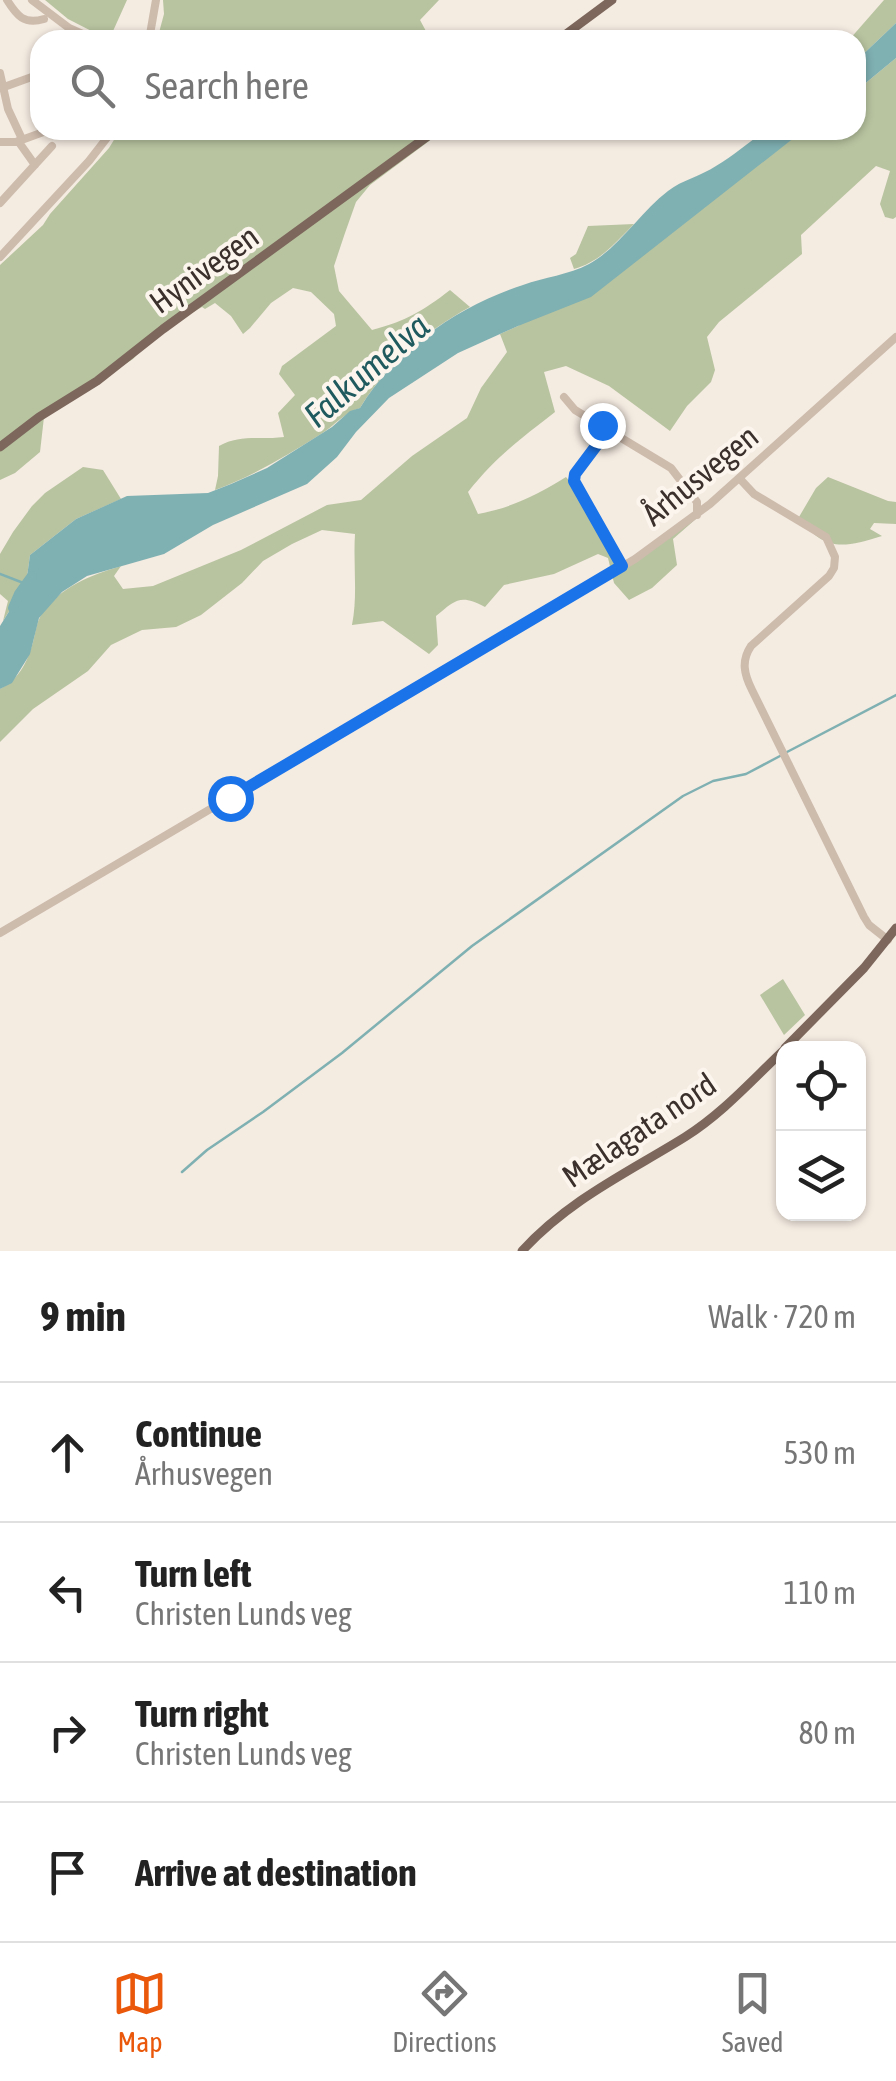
<!DOCTYPE html>
<meta charset="utf-8">
<style>
body{margin:0;font-family:"Asap Condensed",sans-serif;background:#f6f6f6;color:#222}
.controls{position:absolute;right:30px;bottom:30px;display:grid;overflow:hidden;border-radius:20px;box-shadow:0 2px 8px #0004}
.controls button{width:90px;height:90px;display:grid;place-items:center;padding:0;border:0;border-bottom:2px solid #e0e0e0;background:#fff;color:#222;font:50px sans-serif}
.stop{position:absolute;width:30px;height:30px;margin:-22px;border:8px solid #1a73e8;border-radius:50%;background:#fff}
.stop.end{background:#1a73e8;border-color:#fff;box-shadow:0 2px 10px #0008}
.list{margin:0;padding:0;list-style:none}
h2{display:flex;justify-content:space-between;align-items:center;height:130px;margin:0;padding:0 40px;font-size:42px}
h2 small{font-size:32px;font-weight:400;color:#767676}
.list li{display:grid;grid-template-columns:65px 1fr auto;gap:30px;align-items:center;box-sizing:border-box;height:140px;padding:0 40px;border-top:2px solid #e0e0e0}
.list b{display:block;font-size:38px;white-space:nowrap}
.list p{margin:0;font-size:32px;white-space:nowrap;color:#767676}
.list em{font-size:32px;font-style:normal;color:#767676}
.icon{flex:none;width:55px;height:55px;fill:none;stroke:currentColor;stroke-width:2;stroke-linecap:round;stroke-linejoin:round}
.map{position:relative;flex:none;width:896px;height:1251px;overflow:hidden}
.search{position:absolute;background:#fff;box-shadow:0 2px 8px #0004;left:30px;right:30px;top:30px;height:110px;display:flex;align-items:center;gap:25px;box-sizing:border-box;padding:0 35px;border-radius:30px;color:#767676;font-size:38px}
.sheet{height:690px;background:#fff}
nav{display:flex;justify-content:space-around;align-items:center;box-sizing:border-box;height:140px;border-top:2px solid #e0e0e0;background:#fff;font-size:28px;color:#767676}
nav a{display:grid;justify-items:center;gap:5px}
nav .on{color:#ea580c}
.map>svg:first-child{display:block}
.green{fill:#b8c4a0}
.water{fill:#7fb0b2}
.lines{fill:none;stroke-linecap:round;stroke-linejoin:round}
.stream{stroke:#7fb0b2;stroke-width:2.5}
.river{stroke:#7fb0b2;stroke-width:10}
.minor{stroke:#cdbbac;stroke-width:8}
.major{stroke:#7d675c;stroke-width:9}
.route{stroke:#1a73e8;stroke-width:12}
.labels{text-anchor:middle;dominant-baseline:central;stroke-width:8;stroke-linejoin:round;paint-order:stroke}
.street-label{font-size:32px;fill:#3b302b;stroke:#fbf5ee}
.water-label{font-size:35px;font-style:italic;fill:#1f5a5e;stroke:#fbf5ee}
</style>
<div class="map">
<svg width="896" height="1251" viewBox="0 0 896 1251">
<rect width="100%" height="100%" fill="#f4ebe1"/>
<path class="green" d="M 45,0 L 127,0 L 109,40 L 68,19 Z
M 163,0 L 439,0 L 420,20 L 427,33 L 422,40 L 157,40 L 164,14 Z
M 884,0 L 896,0 L 896,23 L 856,61 L 856,40 L 849,40 Z
M 896,58 L 896,217 L 893,219 L 885,217 L 880,204 L 890,171 L 876,166 L 801,235 L 802,254 L 719,322 L 707,337 L 715,370 L 711,382 L 687,406 L 670,431 L 609,386 L 566,366 L 544,372 L 555,412 C 519,440 496,457 468,492 L 478,514 C 511,508 537,495 566,477 L 584,499 L 620,566 L 752,470 L 673,539 L 677,565 L 652,588 L 629,600 L 614,583 L 608,558 L 598,554 L 554,574 L 504,585 L 485,607 C 461,594 456,599 436,616 L 438,645 L 429,654 L 383,621 L 352,625 C 358,595 353,565 355,534 L 322,530 L 292,544 L 263,561 L 242,583 L 201,615 L 176,627 L 142,630 L 111,645 L 88,671 L 33,709 L 0,742 L 0,689 C 20,679 29,659 34,638 C 36,630 37,622 41,615 C 61,586 89,576 121,566 L 114,576 L 123,589 L 153,586 L 241,550 L 327,505 L 361,500 L 412,456 L 467,418 L 481,388 L 507,352 L 500,334 L 518,326 L 772,154 L 804,130 L 856,130 L 856,91 Z
M 120,130 L 444,130 L 370,185 L 356,202 L 345,233 L 334,266 L 339,291 L 372,330 C 406,321 423,311 450,290 L 470,307 C 426,331 386,365 360,408 C 345,412 334,426 321,434 C 286,456 253,476 215,490 L 218,476 L 219,446 C 240,434 261,440 284,437 L 278,413 L 295,395 L 279,374 L 282,366 L 336,326 L 334,314 L 311,292 L 293,288 L 271,303 L 250,328 L 243,334 L 231,316 L 215,303 L 205,309 L 202,307 L 172,324 L 147,343 L 133,359 L 44,417 L 40,452 L 15,473 L 0,480 L 0,265 L 43,225 L 50,214 L 109,148 Z
M 634,224 C 616,242 600,262 574,269 L 570,258 L 576,254 L 588,226 Z
M 83,467 L 103,470 L 121,499 L 76,519 L 30,555 L 26,584 L 3,621 L 8,601 L 0,594 L 0,554 L 13,532 L 32,506 L 45,493 Z
M 828,477 L 888,501 L 896,502 L 896,524 L 874,523 L 870,529 L 882,536 C 843,548 824,552 799,517 L 816,488 Z
M 783,979 L 805,1015 L 784,1035 L 760,995 Z"/>
<path class="water" d="M 896,23 L 896,58 L 856,91 L 856,61 Z
M 766,130 L 804,130 L 591,297 L 518,326 L 458,353 L 389,398 L 356,432 L 337,457 L 307,484 L 213,525 L 164,554 L 87,576 L 62,592 L 39,618 L 30,654 L 12,683 L 0,689 L 0,626 L 26,584 L 30,555 L 76,519 L 127,496 L 208,493 L 231,484 L 267,468 L 332,427 L 350,411 L 360,408 C 396,349 458,306 523,285 C 544,277 569,275 589,264 C 620,247 640,212 668,191 C 682,180 701,176 716,166 C 733,156 749,142 766,130 Z"/>
<g class="lines">
<path class="stream" d="M 0,574 L 26,584
M 787,752 L 896,695
M 182,1172 L 207,1150 L 263,1112 L 342,1053 L 472,946 L 683,796 L 713,781 L 746,774 L 780,756"/>
<path class="river" d="M 13,608 L 19,594 L 32,576"/>
<path class="minor" d="M 7,0 C 17,16 24,25 44,19
M 32,0 L 69,28 L 96,40
M 149,40 L 156,0
M 0,73 L 8,109 L 22,139
M 4,87 L 40,74
M 18,141 L 35,165
M 0,142 L 16,142 L 49,130
M 0,203 L 52,146
M 0,257 L 89,161 L 113,130
M 564,397 L 575,410 L 608,430
M 740,479 L 754,494 L 826,537 L 835,557 L 834,568 L 829,576 L 751,646 C 741,661 744,674 752,690 L 864,917 L 869,925 L 888,940
M 622,567 L 573,478 L 608,430 L 671,468 L 697,502 L 697,515
M 0,933 L 635,559 L 710,504 L 896,337"/>
<path class="major" d="M 558,40 L 612,0
M 0,447 L 39,417 L 97,381 L 163,329 L 436,130
M 785,1048 L 864,968 L 896,928
M 522,1251 C 570,1199 627,1173 685,1137 C 723,1113 752,1080 784,1050"/>
</g>
<g class="lines">
<path class="route" d="M 230,798 L 622,566 L 574,481 L 575,474 L 608,430 L 602,425"/>
</g>
<g class="labels">
<g class="street-label">
<text transform="translate(204 269) rotate(-36)">Hynivegen</text>
<text transform="translate(700 475) rotate(-39)">Århusvegen</text>
<text transform="translate(639 1130) rotate(-34)">Mælagata nord</text>
</g>
<g class="water-label">
<text transform="translate(366 370) rotate(-41)">Falkumelva</text>
</g>
</g>
</svg>
<div class="controls">
<button><svg class="icon" aria-label="locate" viewBox="0 0 24 24"><circle cx="12" cy="12" r="6"/><path d="M12 2v4M12 18v4M2 12h4M18 12h4"/></svg></button>
<button><svg class="icon" aria-label="layers" viewBox="0 0 24 24"><path d="M12 4l9 5-9 5-9-5zM3 14l9 5 9-5"/></svg></button>
</div>
<div class="stop" style="left:230px;top:798px"></div>
<div class="stop end" style="left:602px;top:425px"></div>
<div class="search"><svg class="icon" aria-label="search" viewBox="0 0 24 24"><circle cx="10" cy="10" r="6"/><path d="M15 15l6 6"/></svg>Search here</div>
</div>
<section class="sheet">
<h2>9 min<small>Walk · 720 m</small></h2>
<ul class="list">
<li><svg class="icon" aria-label="ahead" viewBox="0 0 24 24"><path d="M12 20V5M6 11l6-6 6 6"/></svg><div><b>Continue</b><p>Århusvegen</p></div><em>530 m</em></li>
<li><svg class="icon" aria-label="left" viewBox="0 0 24 24"><path d="M17 20v-9H6M10 6l-5 5 5 5"/></svg><div><b>Turn left</b><p>Christen Lunds veg</p></div><em>110 m</em></li>
<li><svg class="icon" aria-label="right" viewBox="0 0 24 24"><path d="M7 20v-9h11M14 6l5 5-5 5"/></svg><div><b>Turn right</b><p>Christen Lunds veg</p></div><em>80 m</em></li>
<li><svg class="icon" aria-label="arrive" viewBox="0 0 24 24"><path d="M6 21V4h12l-3 4 3 4H6"/></svg><div><b>Arrive at destination</b></div></li>
</ul>
</section>
<nav>
<a class="on"><svg class="icon" aria-label="map" viewBox="0 0 24 24"><path d="M3 6l6-2 6 2 6-2v14l-6 2-6-2-6 2zM9 4v14M15 6v14"/></svg>Map</a>
<a><svg class="icon" aria-label="directions" viewBox="0 0 24 24"><path d="M12 3l9 9-9 9-9-9zM9 14v-3h6M13 9l2 2-2 2"/></svg>Directions</a>
<a><svg class="icon" aria-label="saved" viewBox="0 0 24 24"><path d="M7 4h10v16l-5-4-5 4z"/></svg>Saved</a>
</nav>
